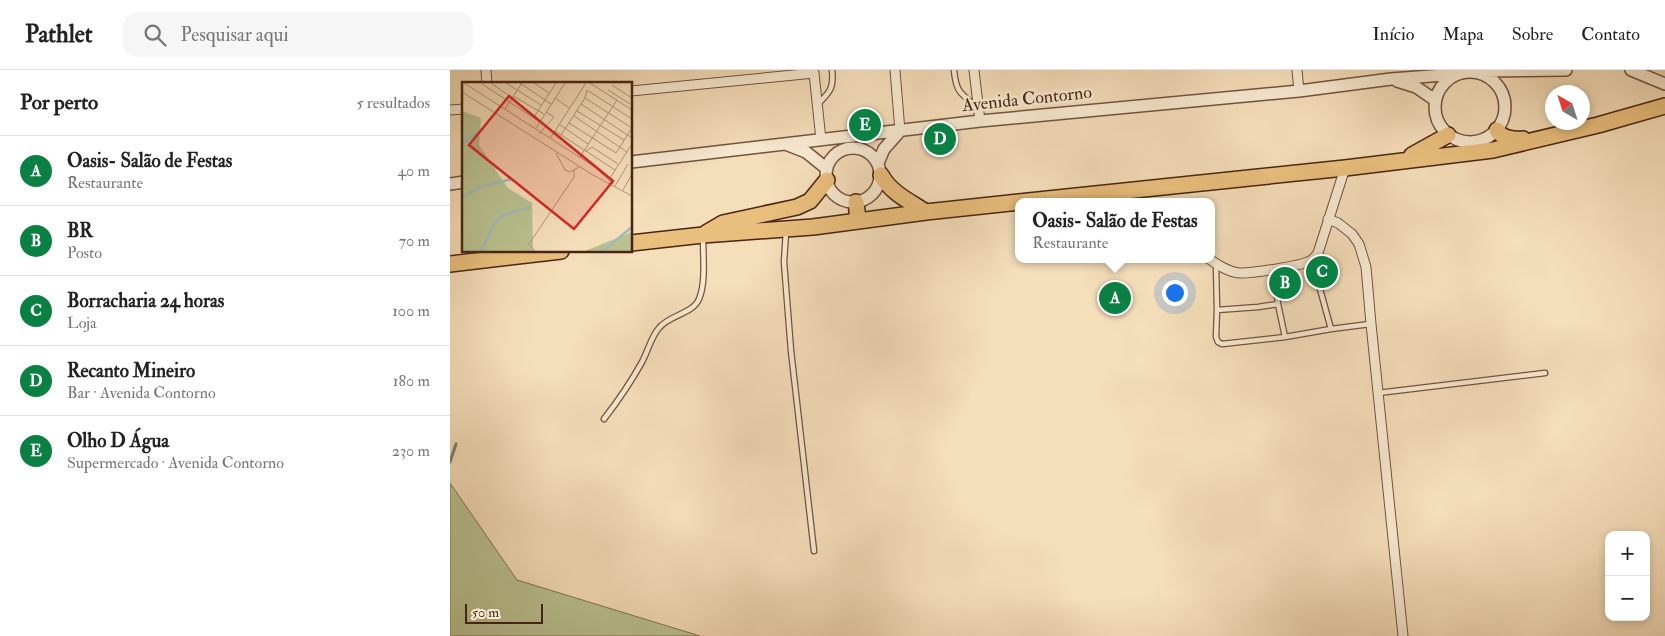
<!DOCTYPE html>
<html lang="pt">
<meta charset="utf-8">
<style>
body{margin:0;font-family:"IM FELL Double Pica",serif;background:#f6f6f6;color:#222}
.controls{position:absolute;right:15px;bottom:15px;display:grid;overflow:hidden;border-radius:10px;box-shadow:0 2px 8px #0003}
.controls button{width:45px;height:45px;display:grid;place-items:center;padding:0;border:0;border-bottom:1px solid #e0e0e0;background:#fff;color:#222;font:25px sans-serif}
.compass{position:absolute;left:1095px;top:15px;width:45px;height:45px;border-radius:50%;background:#fff;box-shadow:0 2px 8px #0003;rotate:321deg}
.scale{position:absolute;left:15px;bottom:12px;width:78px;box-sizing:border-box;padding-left:5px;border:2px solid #472515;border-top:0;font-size:14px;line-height:18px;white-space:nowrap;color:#472515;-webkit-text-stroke:4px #f8ead2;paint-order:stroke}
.you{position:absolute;left:724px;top:222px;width:18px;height:18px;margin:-12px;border:4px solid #fff;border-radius:50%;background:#1a73e8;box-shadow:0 0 0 8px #1a73e833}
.badge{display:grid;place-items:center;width:32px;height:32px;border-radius:50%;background:#0b8043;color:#fff;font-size:16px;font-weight:700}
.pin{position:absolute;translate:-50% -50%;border:2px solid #fff;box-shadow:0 1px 5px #0006}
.popup{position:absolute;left:565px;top:128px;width:200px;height:65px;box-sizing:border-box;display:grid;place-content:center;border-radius:10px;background:#fff;filter:drop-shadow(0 1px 4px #0005);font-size:16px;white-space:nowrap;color:#767676}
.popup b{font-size:19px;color:#222}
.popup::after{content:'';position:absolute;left:50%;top:100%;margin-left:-10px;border:10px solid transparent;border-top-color:#fff}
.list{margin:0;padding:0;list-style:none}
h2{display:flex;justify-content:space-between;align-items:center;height:65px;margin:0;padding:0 20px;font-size:21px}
h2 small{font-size:16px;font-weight:400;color:#767676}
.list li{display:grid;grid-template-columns:32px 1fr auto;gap:15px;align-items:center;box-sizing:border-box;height:70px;padding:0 20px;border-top:1px solid #e0e0e0}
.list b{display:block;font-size:19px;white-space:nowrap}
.list p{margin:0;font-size:16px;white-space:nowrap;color:#767676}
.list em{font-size:16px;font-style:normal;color:#767676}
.icon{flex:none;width:28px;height:28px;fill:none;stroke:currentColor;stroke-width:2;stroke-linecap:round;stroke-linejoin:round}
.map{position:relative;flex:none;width:1215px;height:566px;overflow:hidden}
header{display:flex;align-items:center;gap:30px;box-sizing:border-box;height:70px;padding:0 25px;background:#fff;border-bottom:1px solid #e0e0e0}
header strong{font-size:24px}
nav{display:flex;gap:28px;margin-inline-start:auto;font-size:18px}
.search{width:350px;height:45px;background:#f6f6f6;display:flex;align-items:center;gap:12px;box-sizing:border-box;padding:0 18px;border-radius:15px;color:#767676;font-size:19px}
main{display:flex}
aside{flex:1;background:#fff}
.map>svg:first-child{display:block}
.green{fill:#bac291;stroke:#807453}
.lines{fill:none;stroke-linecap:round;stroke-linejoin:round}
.stream{stroke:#7c7e78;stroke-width:3}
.service-casing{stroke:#72533e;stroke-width:7}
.minor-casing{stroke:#72533e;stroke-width:11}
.tertiary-casing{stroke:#72533e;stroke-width:14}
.trunk-casing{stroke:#472515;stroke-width:18}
.service{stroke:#f8ead2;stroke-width:4.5}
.minor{stroke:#f8ead2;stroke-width:9}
.tertiary{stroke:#f8ead2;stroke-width:11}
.trunk{stroke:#eabf7d;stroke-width:15}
.labels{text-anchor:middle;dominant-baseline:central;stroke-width:5;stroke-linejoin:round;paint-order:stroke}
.street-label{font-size:18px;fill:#472515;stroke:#f8ead2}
.inset-river{fill:none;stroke:#a0baba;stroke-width:2.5}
.inset-road{fill:none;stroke:#af9478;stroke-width:1}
.view{fill:#d62828;fill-opacity:0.15;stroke:#d62828;stroke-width:2.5}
.inset-edge{fill:none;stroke:#472515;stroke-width:2.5}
</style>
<header>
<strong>Pathlet</strong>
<div class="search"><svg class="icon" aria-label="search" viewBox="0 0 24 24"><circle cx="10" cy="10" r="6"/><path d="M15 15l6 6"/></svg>Pesquisar aqui</div>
<nav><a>Início</a><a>Mapa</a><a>Sobre</a><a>Contato</a></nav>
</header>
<main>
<aside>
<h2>Por perto<small>5 resultados</small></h2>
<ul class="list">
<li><span class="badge">A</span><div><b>Oasis- Salão de Festas</b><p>Restaurante</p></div><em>40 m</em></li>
<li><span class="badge">B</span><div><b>BR</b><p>Posto</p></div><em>70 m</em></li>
<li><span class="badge">C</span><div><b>Borracharia 24 horas</b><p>Loja</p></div><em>100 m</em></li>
<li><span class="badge">D</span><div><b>Recanto Mineiro</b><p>Bar · Avenida Contorno</p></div><em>180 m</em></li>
<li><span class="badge">E</span><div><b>Olho D Água</b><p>Supermercado · Avenida Contorno</p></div><em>230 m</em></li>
</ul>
</aside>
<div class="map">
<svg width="1215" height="566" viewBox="0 0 1215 566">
<rect width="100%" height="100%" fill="#f5deba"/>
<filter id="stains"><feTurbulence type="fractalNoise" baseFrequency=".004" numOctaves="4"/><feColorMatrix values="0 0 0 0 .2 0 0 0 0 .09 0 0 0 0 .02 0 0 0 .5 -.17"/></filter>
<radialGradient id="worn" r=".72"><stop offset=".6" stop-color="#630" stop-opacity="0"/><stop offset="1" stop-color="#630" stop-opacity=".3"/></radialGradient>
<path class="green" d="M 0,413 L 67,510 L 250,566 L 0,566 Z"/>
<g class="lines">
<path class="stream" d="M 0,392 L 6,374"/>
<defs>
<path id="service" d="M 504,0 C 506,22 510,23 527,37
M 368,34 C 380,22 384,18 382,0
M 336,162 L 334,192 L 341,281 L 364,481
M 862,190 L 881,259 L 920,254
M 766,195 L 767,240 L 808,237 L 828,234 L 824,200
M 828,234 L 835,267 L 881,259
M 767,240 L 766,267 L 768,272 L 772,274 L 835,267
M 928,323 L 1095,303
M 154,349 C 168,331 181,312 192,292 C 198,281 201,267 209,258 C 219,245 243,244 249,229 C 256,213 253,186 253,168"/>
<path id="minor" d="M 36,0 L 37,14
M 445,0 L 450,61
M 524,0 L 530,51
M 847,0 L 849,21
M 181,21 L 364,3 L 371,70
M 0,40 L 14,39
M 878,149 L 888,153 L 902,164 L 909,174 L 916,197 L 921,254 L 953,566
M 759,189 C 768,195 780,203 791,203 C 803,203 851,196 860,191 C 864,189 866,186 868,183 L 895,98"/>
<path id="tertiary" d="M 1181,0 L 1215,14
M 1031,1 L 1116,0
M985 37a35 35 0 1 1 70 0a35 35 0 1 1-70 0Z
M 947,11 L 966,17 L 985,30
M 338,75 L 356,82 L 377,99
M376 105a27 27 0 1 1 54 0a27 27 0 1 1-54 0Z
M 181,92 L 530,51 L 849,21 L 941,9 L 1007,4
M 428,93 L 434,79 L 450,61
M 0,114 L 14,112"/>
<path id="trunk" d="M 1047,60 C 1051,68 1064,70 1073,69
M 962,85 L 998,65
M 431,105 C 441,123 459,131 476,142
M 406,132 L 408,150
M 569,132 L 895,98 L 1043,80 L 1148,55 L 1215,36
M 256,163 L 273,153 L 347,137 L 360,131 L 377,110
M 181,173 L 253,165 L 363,157 L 476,142 L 569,132
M 0,194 L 111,181"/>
</defs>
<use href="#service" class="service-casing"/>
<use href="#minor" class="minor-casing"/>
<use href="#tertiary" class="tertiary-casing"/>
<use href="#trunk" class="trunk-casing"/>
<use href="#service" class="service"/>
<use href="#minor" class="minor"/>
<use href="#tertiary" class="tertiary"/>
<use href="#trunk" class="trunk"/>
</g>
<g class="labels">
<g class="street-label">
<text transform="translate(577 29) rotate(-6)">Avenida Contorno</text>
</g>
</g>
<g transform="translate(12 12)">
<rect width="170" height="170" fill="#f5deba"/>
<path d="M 0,29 L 19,36 L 17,63 L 46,106 L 70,121 L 71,169 L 0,169 ZM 170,150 L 170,169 L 123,169 Z" fill="#bac291"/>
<path class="inset-river" d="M 0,61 L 21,47M 0,115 L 21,104 L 50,97M 19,169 L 32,142 L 41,133 L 69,125M 141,169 L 170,145"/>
<path class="inset-road" d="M 2,1 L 133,85 L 151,102M 29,1 L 50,16M 44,1 L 79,23M 58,1 L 89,22M 72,1 L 87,11M 128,1 L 170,28M 20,2 L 78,40 L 74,46M 150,3 L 170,16M 125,8 L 123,16 L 170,46M 125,8 L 170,37M 146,8 L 168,22M 0,10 L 131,93 L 170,114M 51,14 L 82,32M 93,16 L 107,26M 119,22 L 170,56M 43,27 L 60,1M 115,29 L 162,58M 112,34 L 165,70M 72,35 L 94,1M 78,40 L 103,1M 107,41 L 154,71 L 170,46M 97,42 L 126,62M 93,49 L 153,88M 77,52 L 92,35 L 84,30M 99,53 L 123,16M 89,55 L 124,1M 124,69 L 130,65 L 156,82M 94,71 L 103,88 L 108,90 L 117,85M 118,75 L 155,18M 148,96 L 170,62M 153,104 L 166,82M 161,108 L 170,92M 73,169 L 67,162 L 112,95 L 112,88"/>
<path class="view" d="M 47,14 L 151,99 L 112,147 L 7,63 Z"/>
<rect width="170" height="170" class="inset-edge"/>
</g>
<rect width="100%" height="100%" filter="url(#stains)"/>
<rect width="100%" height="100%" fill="url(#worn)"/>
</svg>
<div class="controls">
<button>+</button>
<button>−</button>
</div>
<svg class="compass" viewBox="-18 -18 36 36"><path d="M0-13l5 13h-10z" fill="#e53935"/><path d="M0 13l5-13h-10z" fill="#767676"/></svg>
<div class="scale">50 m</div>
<div class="you"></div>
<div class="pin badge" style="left:665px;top:228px">A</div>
<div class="popup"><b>Oasis- Salão de Festas</b>Restaurante</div>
<div class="pin badge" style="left:835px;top:213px">B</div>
<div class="pin badge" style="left:872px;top:202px">C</div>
<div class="pin badge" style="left:490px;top:69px">D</div>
<div class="pin badge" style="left:415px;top:55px">E</div>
</div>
</main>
